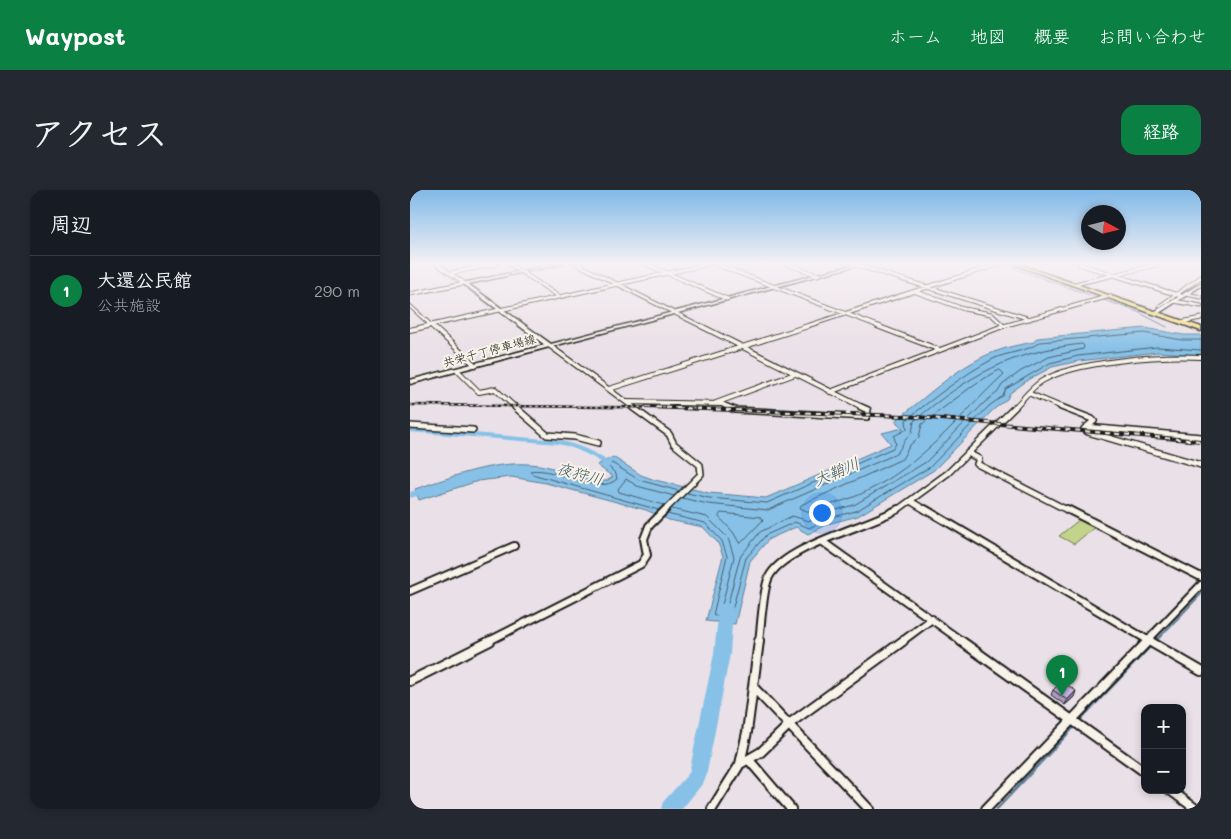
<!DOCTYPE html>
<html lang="ja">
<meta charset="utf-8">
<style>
body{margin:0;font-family:Mali,"Klee One",sans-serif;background:#242831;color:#f1f3f6}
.controls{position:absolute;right:15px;bottom:15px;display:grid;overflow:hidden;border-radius:10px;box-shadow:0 2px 8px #0003}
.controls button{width:45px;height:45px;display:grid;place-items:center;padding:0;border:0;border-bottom:1px solid #363941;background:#171b24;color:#f1f3f6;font:25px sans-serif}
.compass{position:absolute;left:671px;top:15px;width:45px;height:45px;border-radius:50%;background:#171b24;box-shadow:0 2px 8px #0003;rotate:97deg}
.you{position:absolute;left:411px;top:322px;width:18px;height:18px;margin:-12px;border:4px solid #fff;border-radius:50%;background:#1a73e8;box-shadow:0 0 0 8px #1a73e833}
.badge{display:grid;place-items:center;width:32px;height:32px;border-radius:50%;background:#0b8043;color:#fff;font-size:16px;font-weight:700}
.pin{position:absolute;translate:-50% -41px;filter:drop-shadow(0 1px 2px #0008)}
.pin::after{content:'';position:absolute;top:26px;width:18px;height:15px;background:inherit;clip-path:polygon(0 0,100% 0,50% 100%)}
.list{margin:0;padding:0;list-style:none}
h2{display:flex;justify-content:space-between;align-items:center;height:65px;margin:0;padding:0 20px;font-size:21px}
h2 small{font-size:16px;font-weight:400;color:#9ea1a6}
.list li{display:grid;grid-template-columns:32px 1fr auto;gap:15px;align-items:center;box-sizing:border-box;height:70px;padding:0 20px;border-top:1px solid #363941}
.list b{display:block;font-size:19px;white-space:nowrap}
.list p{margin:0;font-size:16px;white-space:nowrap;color:#9ea1a6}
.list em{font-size:16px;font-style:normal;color:#9ea1a6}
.map{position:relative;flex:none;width:791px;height:619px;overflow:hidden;border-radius:15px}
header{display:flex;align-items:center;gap:30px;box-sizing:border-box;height:70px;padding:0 25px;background:#0b8043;color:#fff}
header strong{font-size:24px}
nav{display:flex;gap:28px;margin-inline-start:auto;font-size:18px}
.intro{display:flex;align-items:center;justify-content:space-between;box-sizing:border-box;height:120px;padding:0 30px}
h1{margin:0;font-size:35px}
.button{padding:12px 22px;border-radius:15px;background:#0b8043;color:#fff;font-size:18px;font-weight:700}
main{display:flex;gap:30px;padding:0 30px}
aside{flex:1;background:#171b24;border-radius:15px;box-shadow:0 2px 8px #0003}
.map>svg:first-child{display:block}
.green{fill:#c1d48a;stroke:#6e7853}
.water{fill:#88c1e7;stroke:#5d7f96}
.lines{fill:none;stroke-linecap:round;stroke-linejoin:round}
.shore{stroke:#475e6d;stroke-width:1}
.stream-far2{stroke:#5d7f96;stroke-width:1}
.stream-far1{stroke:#5d7f96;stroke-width:2}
.stream{stroke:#5d7f96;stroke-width:2.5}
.canal{fill:#88c1e7;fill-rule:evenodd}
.river{fill:#88c1e7;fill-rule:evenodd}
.street-far4-casing{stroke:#1c1c1c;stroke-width:5}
.street-far3-casing{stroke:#1c1c1c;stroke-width:6}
.street-far2-casing{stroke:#1c1c1c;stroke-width:8}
.street-far1-casing{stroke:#1c1c1c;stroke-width:10}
.street-casing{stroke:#1c1c1c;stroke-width:12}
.secondary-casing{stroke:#1c1c1c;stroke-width:3}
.primary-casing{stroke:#1c1c1c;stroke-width:3}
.street-far4{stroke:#f7f3e8;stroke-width:3}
.street-far3{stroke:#f7f3e8;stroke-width:4}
.street-far2{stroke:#f7f3e8;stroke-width:5}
.street-far1{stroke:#f7f3e8;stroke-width:6}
.street{stroke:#f7f3e8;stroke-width:8}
.secondary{fill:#f7f3e8;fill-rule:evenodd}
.primary{fill:#f8e281;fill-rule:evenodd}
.rail-far1-casing{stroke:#1c1c1c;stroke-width:2.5}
.rail-casing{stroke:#1c1c1c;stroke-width:4}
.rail-far1{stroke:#f7f3e8;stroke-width:1;stroke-dasharray:3;stroke-linecap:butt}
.rail{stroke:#f7f3e8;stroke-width:2;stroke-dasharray:5;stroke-linecap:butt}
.wall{fill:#af9cc4;stroke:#1c1c1c}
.shaded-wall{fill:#8e7fa0;stroke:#1c1c1c}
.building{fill:#cbb5e4;stroke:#1c1c1c}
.labels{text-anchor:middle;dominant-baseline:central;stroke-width:4;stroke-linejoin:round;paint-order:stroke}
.far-street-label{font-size:12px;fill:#1c1c1c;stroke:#f7f3e8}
.water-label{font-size:16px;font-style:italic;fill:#425663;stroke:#f7f3e8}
</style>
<header>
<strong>Waypost</strong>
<nav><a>ホーム</a><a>地図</a><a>概要</a><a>お問い合わせ</a></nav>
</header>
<div class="intro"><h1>アクセス</h1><a class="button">経路</a></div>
<main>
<aside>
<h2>周辺<small></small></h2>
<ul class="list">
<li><span class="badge">1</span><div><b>大還公民館</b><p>公共施設</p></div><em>290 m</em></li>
</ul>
</aside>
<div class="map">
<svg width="791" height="619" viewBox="0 0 791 619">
<rect width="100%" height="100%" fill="#eae0e7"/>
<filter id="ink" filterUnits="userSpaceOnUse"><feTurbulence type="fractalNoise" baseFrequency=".02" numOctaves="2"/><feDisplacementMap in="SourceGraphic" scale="10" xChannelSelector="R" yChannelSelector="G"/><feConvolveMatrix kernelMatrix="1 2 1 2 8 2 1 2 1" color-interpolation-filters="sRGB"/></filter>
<g filter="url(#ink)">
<path class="green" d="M 670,329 L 685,337 L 664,354 L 649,346 Z"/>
<path class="water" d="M 735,138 L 773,145 L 791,145 L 791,165 L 747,162 L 669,171 L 642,177 L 618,190 L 600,203 L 597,209 L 583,220 L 524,280 L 448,326 L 421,333 L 398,344 L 386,337 L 359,349 L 340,371 L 325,434 L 296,431 L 313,366 L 308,353 L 293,337 L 259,330 L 236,320 L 136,293 L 101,287 L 68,291 L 9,310 L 5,299 C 45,286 87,269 129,275 C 151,278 176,292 196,291 L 203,287 L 187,275 L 203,267 L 231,285 L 245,290 L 299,303 L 356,308 L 481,254 L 472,243 L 493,238 L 485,231 C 518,206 550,173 590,160 C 601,156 613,154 624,152 L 627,148 Z"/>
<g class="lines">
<path class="shore" d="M 590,180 L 594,184 C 550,225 513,274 457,301 C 439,311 418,314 399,322 L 390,318 L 391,315 L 492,269 L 500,255 L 509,247 L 512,234 L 565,194 Z
M 277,303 L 299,308 L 357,313 L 483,258 L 486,254 L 484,246 L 497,239 L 496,230 C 524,208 551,186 583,169 C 597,162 617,162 630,152 L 734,143 L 772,150 L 791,150
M 254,315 L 209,302 L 208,299 L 216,289 L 227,296 L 264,306
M 262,319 L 297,327 L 318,348 L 324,367 L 311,419 L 316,421 L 330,367 L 350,342 L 382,326 L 399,331 L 418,322 L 444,315 L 516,272 L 575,212 L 588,202 L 592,195 L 611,181 L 639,167 L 673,159 L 674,156 L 672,154 C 600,162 559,185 504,231 L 502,243 C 493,250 493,256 486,264 L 358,320 L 298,314 L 272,308
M 249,320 L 122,284 L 120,281 C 147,276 187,307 207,289 L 206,284 L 199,277 L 202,273 L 229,290 L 269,301
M 311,323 L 351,327 L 353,330 L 330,354 L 323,342 L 309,327 Z
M 257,324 L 295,333 L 312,351 L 317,366 L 303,425 L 320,428 L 336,368 L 356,345 L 385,332 L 399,338 L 419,328 L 446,321 L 520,277 L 579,216 L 593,206 L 596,199 L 640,173 L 668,166 L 747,157 L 791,160"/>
<path class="stream-far2" d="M 592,74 L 728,122 L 757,137"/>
<path class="stream-far1" d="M 745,452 L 791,404"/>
<path class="stream" d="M 745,452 L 746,451
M 669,531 L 742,455
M 587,619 L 666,535"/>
<path class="canal" d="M 0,238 L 148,250 C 168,255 188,262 203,276 L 202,277 L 198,277 C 182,266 167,258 148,254 L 0,242 Z"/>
<path class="river" d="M 21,296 L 25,297 L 26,299 L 25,301 L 0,308 L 0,302 Z
M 316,413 L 321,414 L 323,418 L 320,464 L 296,587 L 293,593 L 272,619 L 251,619 L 253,612 L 279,583 L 304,464 L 309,418 L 311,414 Z"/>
<defs>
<path id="street-far4" d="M 27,74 L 54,93
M 99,74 L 150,107
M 167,74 L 293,137
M 236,74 L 317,109
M 305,74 L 471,137
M 376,74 L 408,85
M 443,74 L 620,129
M 669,74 L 771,106
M 41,83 L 86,74
M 665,94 L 751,74
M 506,102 L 554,119 L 581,124 L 594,136
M 0,104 L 54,93
M 776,104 L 791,107
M 764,111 L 791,116
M 0,116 L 23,137
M 750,116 L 791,87
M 771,132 L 791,128
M 12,137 L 299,74
M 394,137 L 589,74
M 590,137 L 700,106"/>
<path id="street-far3" d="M 22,136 L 65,175
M 291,136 L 454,218
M 467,136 L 530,160
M 0,140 L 18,136
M 140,156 L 224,218
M 47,180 L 69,202 L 85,199 L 106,218
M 199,199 L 398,136
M 420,202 L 593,136
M 618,203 L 654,218
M 217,212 L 312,214 L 320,218
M 306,213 L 385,184
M 604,218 C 613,209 622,197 632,191 C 666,171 751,165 791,167"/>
<path id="street-far2" d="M 105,217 L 137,245 L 165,247 L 188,253
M 222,217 L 259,244 L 264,254 L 290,275 L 291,284 L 254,321
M 317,217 L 325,220 L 457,227 L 458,220 L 451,217
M 651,217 L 682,229 L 684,231 L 674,239 L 678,242 L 791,275
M 0,236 L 63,240
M 676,237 L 791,247
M 558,263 L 569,269 L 567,274 L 659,321
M 502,312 L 517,321
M 486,321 L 538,283 L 605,217"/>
<path id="street-far1" d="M 515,319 L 741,452
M 657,319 L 791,387
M 413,352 L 553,452
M 0,401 L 104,356
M 77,452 L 231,374 L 237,365 L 234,349 L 239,336 L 256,319
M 349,452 C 351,437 353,398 359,387 C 375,356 456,337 488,319
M 491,452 L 522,429
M 736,452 L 791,395"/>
<path id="street" d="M 551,451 L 735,582
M 739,451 L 791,481
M 0,491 L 80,451
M 343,497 L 459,619
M 339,570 L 381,619
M 330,574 L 351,562 L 383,531 L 493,451
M 760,600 L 786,619
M 302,619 L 330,574 L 337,542 L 349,451
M 576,619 L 738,451"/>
<path id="secondary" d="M 146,74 L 153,74 L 58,94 L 141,154 L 446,74 L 452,74 L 0,194 L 0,190 L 135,155 L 52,93 Z
M 791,93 L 791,96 L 749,123 L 744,122 Z"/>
<path id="primary" d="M 603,74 L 608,74 L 791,137 L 791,141 Z"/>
</defs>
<use href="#street-far4" class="street-far4-casing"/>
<use href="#street-far3" class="street-far3-casing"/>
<use href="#street-far2" class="street-far2-casing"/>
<use href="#street-far1" class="street-far1-casing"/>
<use href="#street" class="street-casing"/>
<use href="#secondary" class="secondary-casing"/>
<use href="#primary" class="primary-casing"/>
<use href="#street-far4" class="street-far4"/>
<use href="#street-far3" class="street-far3"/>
<use href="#street-far2" class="street-far2"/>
<use href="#street-far1" class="street-far1"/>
<use href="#street" class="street"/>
<use href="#secondary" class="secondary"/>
<use href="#primary" class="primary"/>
<defs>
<path id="rail-far1" d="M 0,215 L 293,218"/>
<path id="rail" d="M 236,217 L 495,226 L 791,251"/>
</defs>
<use href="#rail-far1" class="rail-far1-casing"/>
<use href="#rail" class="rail-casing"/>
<use href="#rail-far1" class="rail-far1"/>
<use href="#rail" class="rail"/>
</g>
<path class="wall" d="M 643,500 L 664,507 L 655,515 L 641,505 Z"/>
<path class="shaded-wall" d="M 666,501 L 664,507 L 655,515 L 657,510 Z"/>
<path class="building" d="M 652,491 L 666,501 L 657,510 L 643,500 Z"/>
</g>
<linearGradient id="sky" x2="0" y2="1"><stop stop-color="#81b9e8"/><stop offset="0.46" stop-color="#f6f1f4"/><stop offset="1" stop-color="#f6f1f4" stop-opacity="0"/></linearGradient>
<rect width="791" height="160" fill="url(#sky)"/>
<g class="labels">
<g class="far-street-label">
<text transform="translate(79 160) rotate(-15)">共栄千丁停車場線</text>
</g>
<g class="water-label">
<text transform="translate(426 281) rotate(-23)">大鞘川</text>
<text transform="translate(170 283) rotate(15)">夜狩川</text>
</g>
</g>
</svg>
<div class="controls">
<button>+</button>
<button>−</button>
</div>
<svg class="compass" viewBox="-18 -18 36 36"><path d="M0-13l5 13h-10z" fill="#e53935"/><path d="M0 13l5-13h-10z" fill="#9ea1a6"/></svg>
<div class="you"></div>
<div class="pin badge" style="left:652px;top:506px">1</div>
</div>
</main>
